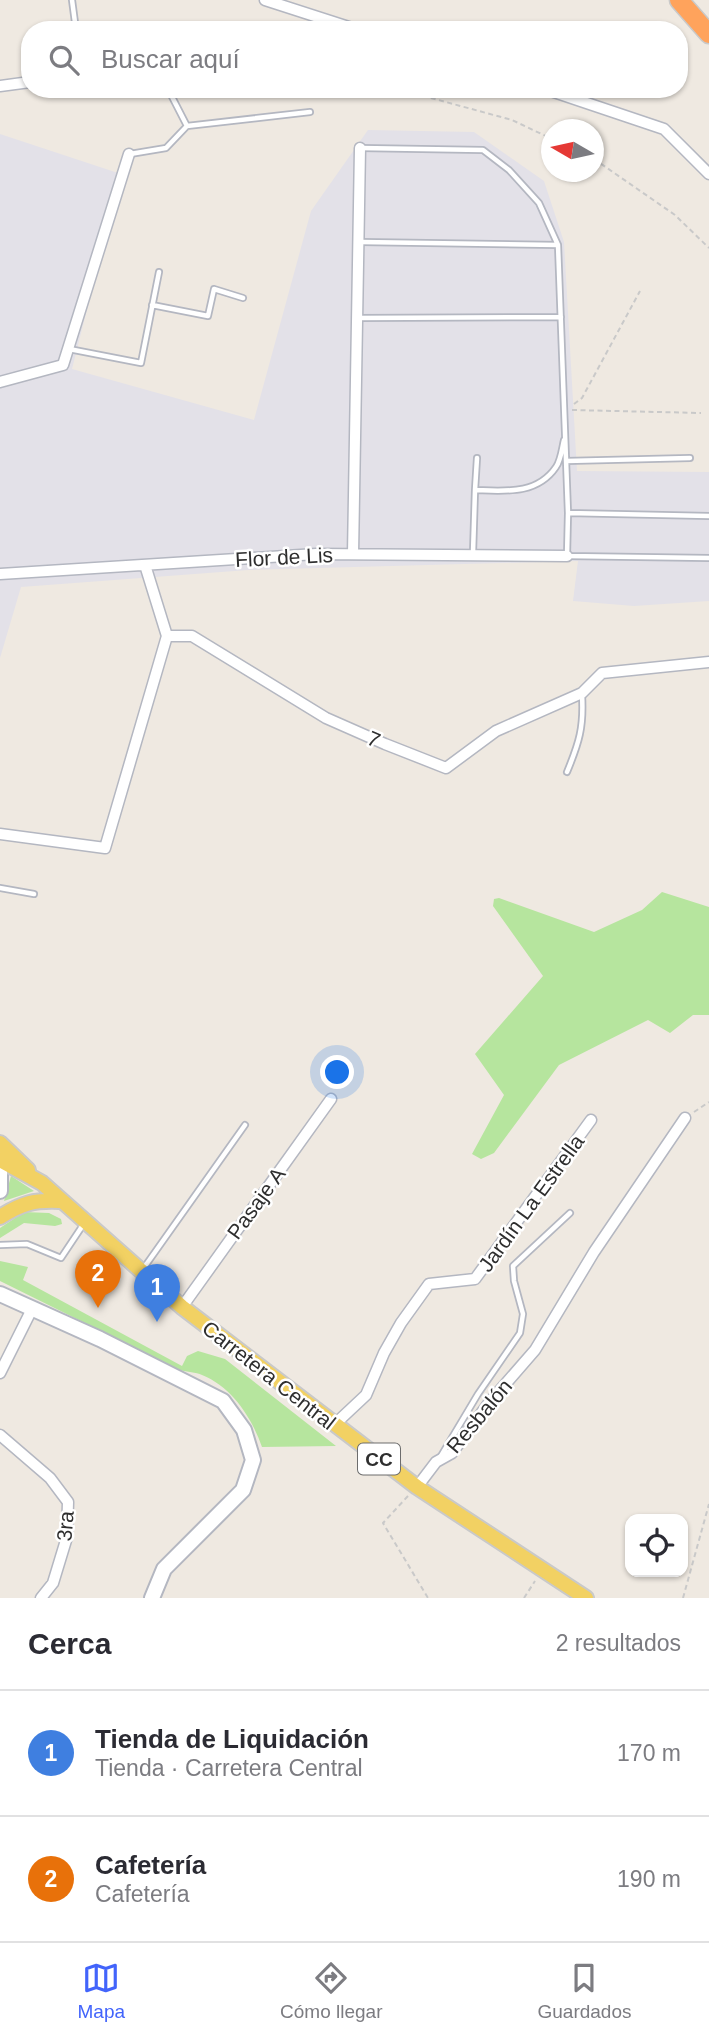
<!DOCTYPE html>
<html lang="es">
<meta charset="utf-8">
<style>
body{margin:0;font-family:Arial,sans-serif;background:#f7f7f7;color:#2b2b33}
.controls{position:absolute;right:21px;bottom:21px;display:grid;overflow:hidden;border-radius:14px;box-shadow:0 2px 5px #0004}
.controls button{width:63px;height:63px;display:grid;place-items:center;padding:0;border:0;border-bottom:2px solid #e1e1e2;background:#fff;color:#2b2b33;font:35px sans-serif}
.compass{position:absolute;left:541px;top:119px;width:63px;height:63px;border-radius:50%;background:#fff;box-shadow:0 2px 5px #0004;rotate:279deg}
.you{position:absolute;left:338px;top:1073px;width:24px;height:24px;margin:-18px;border:5px solid #fff;border-radius:50%;background:#1a73e8;box-shadow:0 0 0 10px #1a73e833}
.badge{display:grid;place-items:center;width:46px;height:46px;border-radius:50%;background:#4264fb;color:#fff;font-size:23px;font-weight:700}
.pin{position:absolute;translate:-50% -58px;filter:drop-shadow(0 2px 4px #0008)}
.pin::after{content:'';position:absolute;top:37px;width:24px;height:21px;background:inherit;clip-path:polygon(0 0,100% 0,50% 100%)}
.list{margin:0;padding:0;list-style:none}
h2{display:flex;justify-content:space-between;align-items:center;height:91px;margin:0;padding:0 28px;font-size:30px}
h2 small{font-size:23px;font-weight:400;color:#7c7c81}
.list li{display:grid;grid-template-columns:46px 1fr auto;gap:21px;align-items:center;box-sizing:border-box;height:126px;padding:0 28px;border-top:2px solid #e1e1e2}
.list b{display:block;font-size:26px;white-space:nowrap}
.list p{margin:0;font-size:23px;white-space:nowrap;color:#7c7c81}
.list em{font-size:23px;font-style:normal;color:#7c7c81}
.icon{flex:none;width:38px;height:38px;fill:none;stroke:currentColor;stroke-width:2;stroke-linecap:round;stroke-linejoin:round}
.map{position:relative;flex:none;width:709px;height:1598px;overflow:hidden}
.search{position:absolute;background:#fff;box-shadow:0 2px 5px #0004;left:21px;right:21px;top:21px;height:77px;display:flex;align-items:center;gap:18px;box-sizing:border-box;padding:0 24px;border-radius:28px;color:#7c7c81;font-size:26px}
.sheet{height:343px;background:#fff}
nav{display:flex;justify-content:space-around;align-items:center;box-sizing:border-box;height:98px;border-top:2px solid #e1e1e2;background:#fff;font-size:19px;color:#7c7c81}
nav a{display:grid;justify-items:center;gap:4px}
nav .on{color:#4264fb}
.map>svg:first-child{display:block}
.industrial{fill:#e3e1e8}
.green{fill:#b6e59e}
.lines{fill:none;stroke-linecap:round;stroke-linejoin:round}
.lane-casing{stroke:#b4b7c1;stroke-width:8}
.street-casing{stroke:#b4b7c1;stroke-width:13}
.secondary-casing{stroke:#b4b7c1;stroke-width:18}
.primary-casing{stroke:#c9c9c9;stroke-width:18}
.highway-casing{stroke:#c9c9c9;stroke-width:21}
.path{stroke:#c9c9c9;stroke-width:2;stroke-dasharray:5 3.5;stroke-linecap:butt}
.lane{stroke:#fff;stroke-width:4.5}
.street{stroke:#fff;stroke-width:10}
.secondary{stroke:#fff;stroke-width:14}
.primary{stroke:#f2d163;stroke-width:14}
.highway{stroke:#ffa35c;stroke-width:18}
.labels{text-anchor:middle;dominant-baseline:central;stroke-width:5;stroke-linejoin:round;paint-order:stroke}
.shield{fill:#fff;stroke:#6d6d6d;stroke-width:2}
.shield-label{font-size:19px;font-weight:bold;fill:#2e2e2e}
.street-label{font-size:21px;fill:#2e2e2e;stroke:#fff}
</style>
<div class="map">
<svg width="709" height="1598" viewBox="0 0 709 1598">
<rect width="100%" height="100%" fill="#efe9e1"/>
<path class="industrial" d="M 368,130 L 474,132 L 544,181 L 564,242 L 577,471 L 709,472 L 709,601 L 634,606 L 573,601 L 578,561 L 248,570 L 21,587 L 0,658 L 0,134 L 121,174 L 72,369 L 254,420 L 311,211 Z"/>
<path class="green" d="M 662,892 L 709,907 L 709,1015 L 693,1015 L 670,1033 L 648,1020 L 559,1065 L 494,1153 L 481,1159 L 472,1154 L 504,1095 L 475,1054 L 543,976 L 493,906 L 494,899 L 499,898 L 594,932 L 642,910 Z
M 11,1176 L 34,1191 L 4,1201 Z
M 24,1212 L 49,1213 L 61,1219 L 62,1224 L 55,1226 L 24,1223 L 0,1238 L 0,1228 Z
M 0,1261 L 28,1267 L 23,1280 L 182,1366 L 187,1356 L 198,1351 L 225,1359 L 336,1446 L 262,1447 C 252,1418 232,1387 202,1375 C 196,1372 187,1372 180,1370 L 0,1281 Z"/>
<g class="lines">
<defs>
<path id="lane" d="M 72,0 L 76,30
M 168,89 L 187,126 L 310,112
M 360,148 L 483,150 L 509,170 L 539,203 L 558,245 L 568,513 L 567,556 L 709,558
M 130,154 L 166,148 L 187,126
M 361,242 L 558,245
M 152,305 L 208,316 L 214,289 L 243,298
M 358,318 L 561,317
M 69,349 L 141,363 L 159,272
M 566,461 L 690,458
M 475,490 L 477,458
M 568,513 L 709,516
M 473,553 L 475,490 C 505,491 537,495 556,467 C 561,460 562,448 564,440
M 567,772 C 579,743 584,727 582,695
M 0,888 L 34,894
M 0,1245 L 27,1244 L 61,1258 L 83,1225
M 143,1269 L 245,1125
M 441,1456 L 478,1394 L 520,1333 L 523,1314 L 514,1281 L 513,1266 L 570,1213"/>
<path id="street" d="M 265,0 L 358,30
M 0,86 L 30,82
M 545,89 L 664,129 L 709,174
M 0,382 L 63,365 L 129,154
M 353,554 L 360,148
M 0,574 L 316,554 L 567,556
M 167,636 L 192,636 L 326,718 L 385,744 L 446,768 L 496,731 L 582,693 L 602,673 L 709,662
M 0,834 L 105,848 L 167,636 L 145,565
M 182,1307 L 331,1099
M 0,1373 L 32,1309
M 334,1425 L 366,1395 L 384,1353 L 401,1323 L 429,1284 L 475,1279 L 591,1120
M 0,1435 L 50,1478 L 68,1502 L 67,1537 L 53,1583 L 41,1598
M 417,1487 L 436,1462 L 452,1453 L 488,1404 L 535,1350 L 594,1252 L 685,1118"/>
<path id="secondary" d="M 0,1191 L 0,1160
M 0,1294 L 100,1339 L 223,1401 L 244,1430 L 253,1460 L 243,1490 L 164,1569 L 152,1598"/>
<path id="primary" d="M 0,1143 L 28,1170
M 0,1160 L 42,1183 L 182,1307 L 417,1487 L 586,1598
M 0,1217 C 22,1203 34,1200 59,1201"/>
<path id="highway" d="M 679,0 L 709,34"/>
</defs>
<use href="#lane" class="lane-casing"/>
<use href="#street" class="street-casing"/>
<use href="#secondary" class="secondary-casing"/>
<use href="#primary" class="primary-casing"/>
<use href="#highway" class="highway-casing"/>
<path class="path" d="M 398,89 L 512,120 L 552,139
M 594,159 L 675,215 L 709,248
M 574,404 L 582,398 L 640,291
M 572,410 L 701,413
M 694,1112 L 709,1102
M 408,1496 L 383,1523 L 428,1598
M 524,1598 L 535,1581
M 683,1598 L 709,1504"/>
<use href="#lane" class="lane"/>
<use href="#street" class="street"/>
<use href="#secondary" class="secondary"/>
<use href="#primary" class="primary"/>
<use href="#highway" class="highway"/>
</g>
<g class="labels">
<rect class="shield" x="358" y="1443.5" width="42" height="31" rx="5"/>
<g class="shield-label">
<text x="379" y="1459">CC</text>
</g>
<g class="street-label">
<text transform="translate(284 557) rotate(-3)">Flor de Lis</text>
<text transform="translate(374 739) rotate(24)">7</text>
<text transform="translate(256 1203) rotate(-54)">Pasaje A</text>
<text transform="translate(531 1203) rotate(-54)">Jardín La Estrella</text>
<text transform="translate(269 1375) rotate(38)">Carretera Central</text>
<text transform="translate(479 1416) rotate(-50)">Resbalón</text>
<text transform="translate(65 1526) rotate(-85)">3ra</text>
</g>
</g>
</svg>
<div class="controls">
<button><svg class="icon" aria-label="locate" viewBox="0 0 24 24"><circle cx="12" cy="12" r="6"/><path d="M12 2v4M12 18v4M2 12h4M18 12h4"/></svg></button>
</div>
<svg class="compass" viewBox="-18 -18 36 36"><path d="M0-13l5 13h-10z" fill="#e53935"/><path d="M0 13l5-13h-10z" fill="#7c7c81"/></svg>
<div class="you"></div>
<div class="pin badge" style="left:157px;top:1322px;background:#3f7fe0">1</div>
<div class="pin badge" style="left:98px;top:1308px;background:#e8710a">2</div>
<div class="search"><svg class="icon" aria-label="search" viewBox="0 0 24 24"><circle cx="10" cy="10" r="6"/><path d="M15 15l6 6"/></svg>Buscar aquí</div>
</div>
<section class="sheet">
<h2>Cerca<small>2 resultados</small></h2>
<ul class="list">
<li><span class="badge" style="background:#3f7fe0">1</span><div><b>Tienda de Liquidación</b><p>Tienda · Carretera Central</p></div><em>170 m</em></li>
<li><span class="badge" style="background:#e8710a">2</span><div><b>Cafetería</b><p>Cafetería</p></div><em>190 m</em></li>
</ul>
</section>
<nav>
<a class="on"><svg class="icon" aria-label="map" viewBox="0 0 24 24"><path d="M3 6l6-2 6 2 6-2v14l-6 2-6-2-6 2zM9 4v14M15 6v14"/></svg>Mapa</a>
<a><svg class="icon" aria-label="directions" viewBox="0 0 24 24"><path d="M12 3l9 9-9 9-9-9zM9 14v-3h6M13 9l2 2-2 2"/></svg>Cómo llegar</a>
<a><svg class="icon" aria-label="saved" viewBox="0 0 24 24"><path d="M7 4h10v16l-5-4-5 4z"/></svg>Guardados</a>
</nav>
